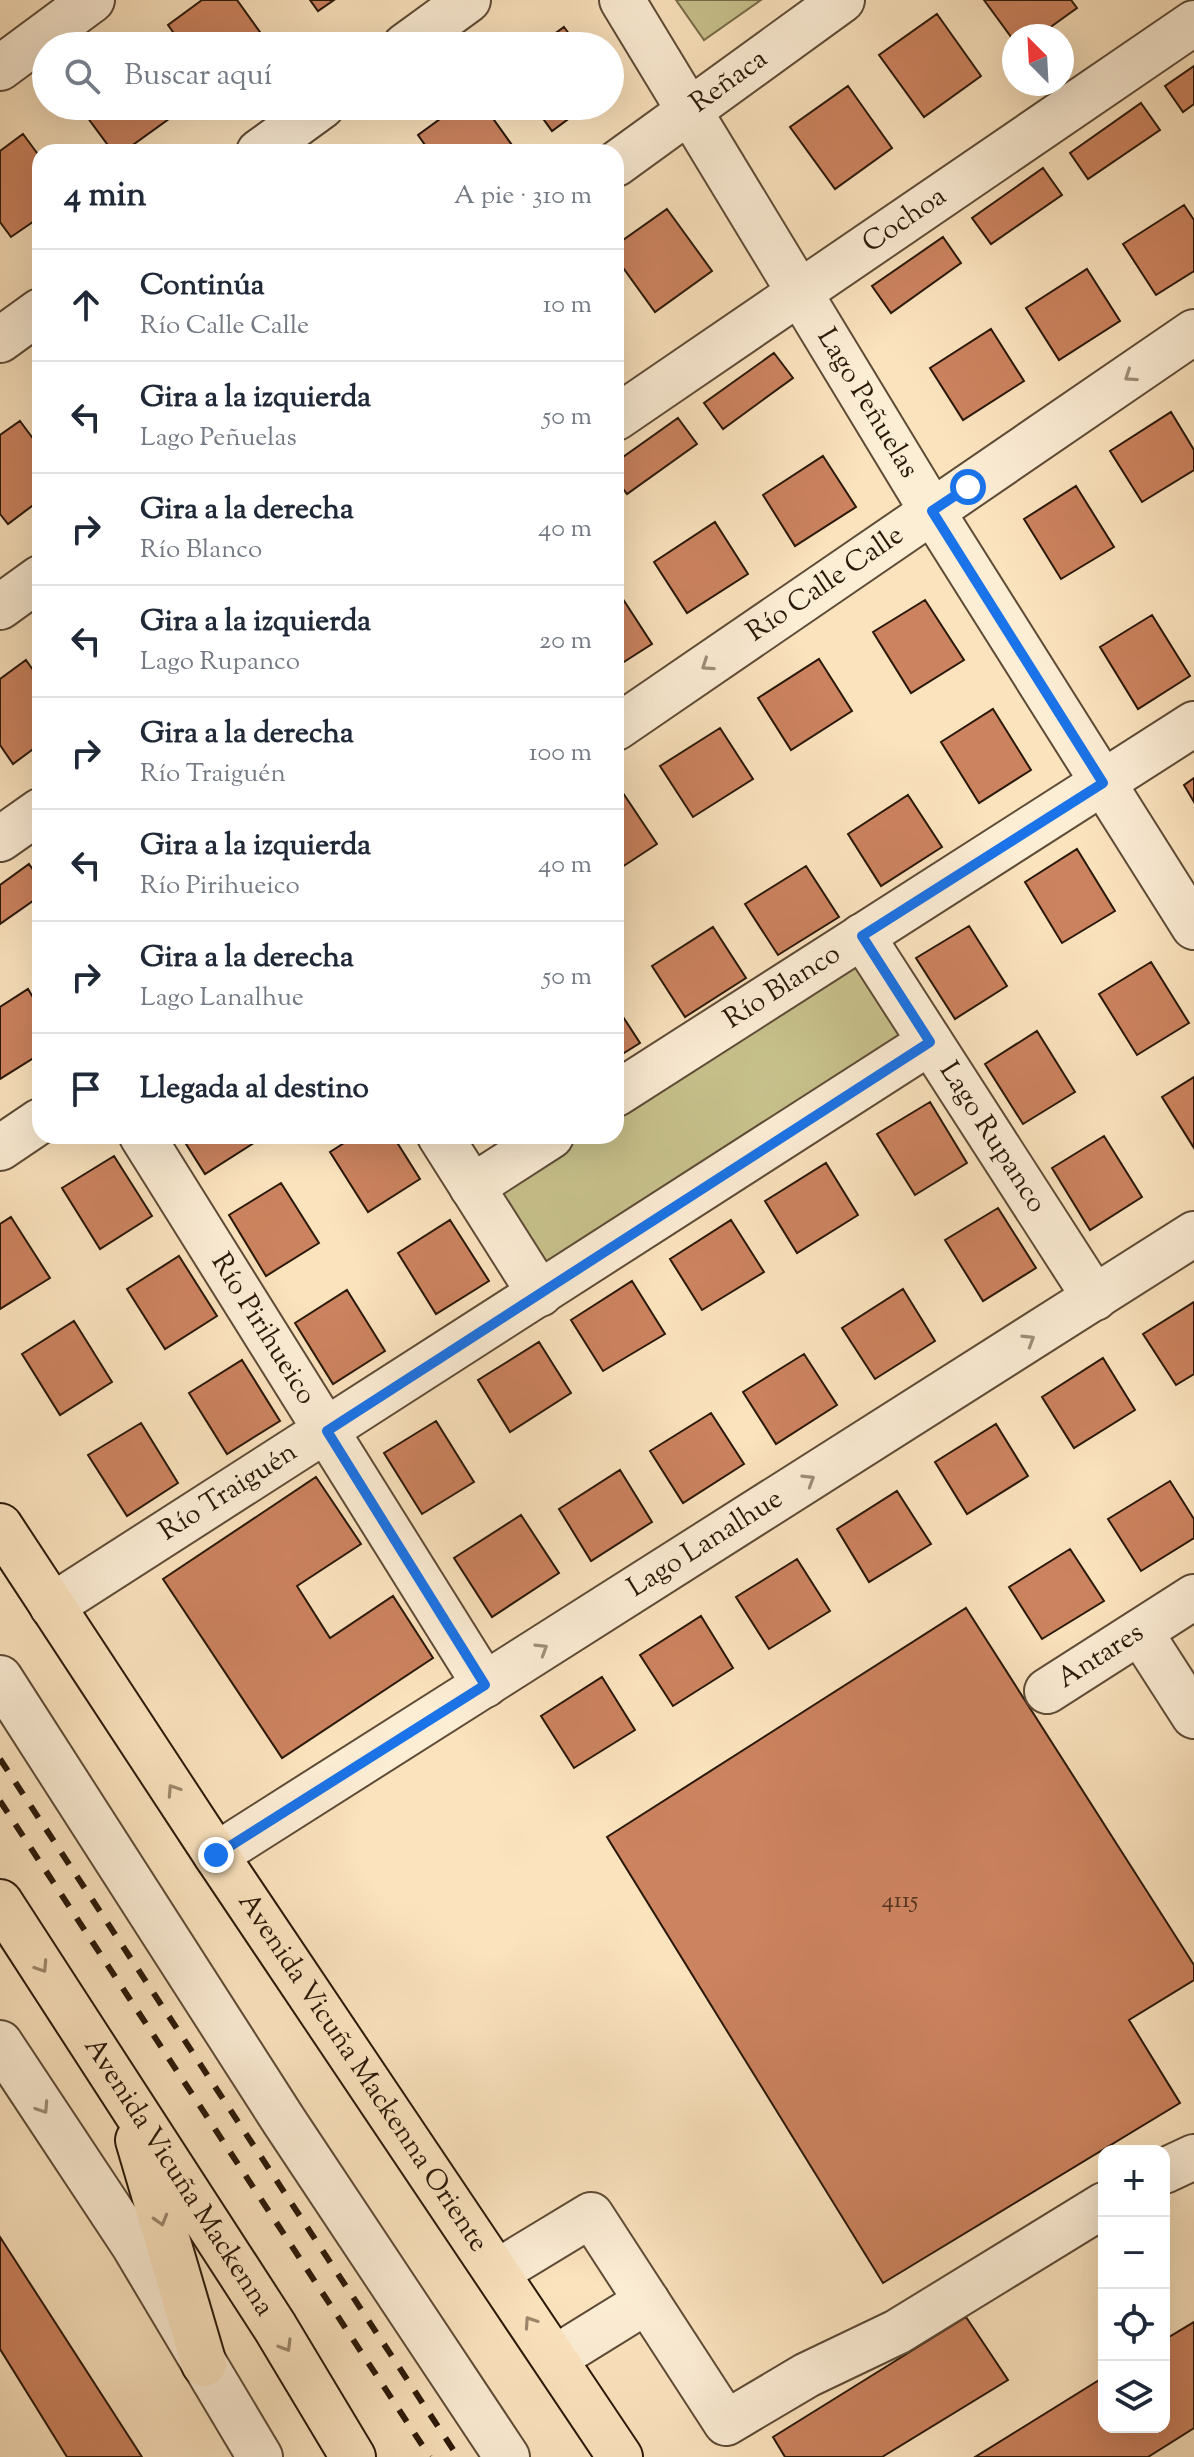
<!DOCTYPE html>
<html lang="es">
<meta charset="utf-8">
<style>
body{margin:0;font-family:"Sorts Mill Goudy",serif;background:#f6f6f7;color:#1f2937}
.controls{position:absolute;right:24px;bottom:24px;display:grid;overflow:hidden;border-radius:16px;box-shadow:0 8px 32px #0002}
.controls button{width:72px;height:72px;display:grid;place-items:center;padding:0;border:0;border-bottom:2px solid #e0e1e3;background:#fff;color:#1f2937;font:40px sans-serif}
.compass{position:absolute;left:1002px;top:24px;width:72px;height:72px;border-radius:50%;background:#fff;box-shadow:0 8px 32px #0002;rotate:336deg}
.stop{position:absolute;width:24px;height:24px;margin:-18px;border:6px solid #1a73e8;border-radius:50%;background:#fff}
.stop.end{background:#1a73e8;border-color:#fff;box-shadow:0 2px 8px #0008}
.list{margin:0;padding:0;list-style:none}
h2{display:flex;justify-content:space-between;align-items:center;height:104px;margin:0;padding:0 32px;font-size:34px}
h2 small{font-size:26px;font-weight:400;color:#747a83}
.list li{display:grid;grid-template-columns:52px 1fr auto;gap:24px;align-items:center;box-sizing:border-box;height:112px;padding:0 32px;border-top:2px solid #e0e1e3}
.list b{display:block;font-size:30px;white-space:nowrap}
.list p{margin:0;font-size:26px;white-space:nowrap;color:#747a83}
.list em{font-size:26px;font-style:normal;color:#747a83}
.icon{flex:none;width:44px;height:44px;fill:none;stroke:currentColor;stroke-width:2;stroke-linecap:round;stroke-linejoin:round}
.map{position:relative;flex:none;width:1194px;height:2457px;overflow:hidden}
.search{position:absolute;background:#fff;box-shadow:0 8px 32px #0002;left:32px;top:32px;width:592px;height:88px;display:flex;align-items:center;gap:20px;box-sizing:border-box;padding:0 28px;border-radius:44px;color:#747a83;font-size:30px}
.panel{position:absolute;background:#fff;box-shadow:0 8px 32px #0002;left:32px;top:144px;width:592px;height:1000px;border-radius:24px}
.map>svg:first-child{display:block}
.green{fill:#c7c18c;stroke:#786c4a;stroke-width:2}
.building{fill:#cc835f;stroke:#2a1808;stroke-width:2}
.lines{fill:none;stroke-linecap:round;stroke-linejoin:round}
.minor-casing{stroke:#5e4b36;stroke-width:48}
.major-casing{stroke:#2a1808;stroke-width:48}
.minor{stroke:#fcedd5;stroke-width:44}
.major{stroke:#fbe3be;stroke-width:44}
.rail{stroke:#2a1808;stroke-width:6;stroke-dasharray:14 14;stroke-linecap:butt}
.oneway{stroke:#9e8d79}
.oneway2{stroke:#9d886c}
.route{stroke:#1a73e8;stroke-width:10}
.labels{text-anchor:middle;dominant-baseline:central;stroke-width:7;stroke-linejoin:round;paint-order:stroke}
.number-label{font-size:24px;fill:#52331e}
.street-label{font-size:28px;fill:#2a1808;stroke:#fcedd5}
</style>
<div class="map">
<svg width="1194" height="2457" viewBox="0 0 1194 2457">
<rect width="100%" height="100%" fill="#fbe3be"/>
<filter id="stains"><feTurbulence type="fractalNoise" baseFrequency=".0025" numOctaves="4"/><feColorMatrix values="0 0 0 0 .2 0 0 0 0 .09 0 0 0 0 .02 0 0 0 .5 -.17"/></filter>
<radialGradient id="worn" r=".72"><stop offset=".6" stop-color="#630" stop-opacity="0"/><stop offset="1" stop-color="#630" stop-opacity=".3"/></radialGradient>
<path class="green" d="M 676,0 L 761,0 L 704,40 Z
M 857,960 L 913,1041 L 549,1280 L 495,1193 L 583,1136 L 616,1136 L 616,1115 Z"/>
<path class="building" d="M 202,0 L 237,0 L 270,46 L 183,46 L 168,25 Z
M 310,0 L 334,0 L 318,11 Z
M 984,0 L 1071,0 L 1077,8 L 1038,36 L 1014,36 L 1014,41 Z
M 937,14 L 981,76 L 924,117 L 879,55 Z
M 564,27 L 578,46 L 538,46 Z
M 1194,66 L 1194,104 L 1183,112 L 1165,86 Z
M 848,86 L 892,148 L 835,189 L 790,127 Z
M 1141,103 L 1160,130 L 1088,179 L 1070,153 Z
M 79,106 L 166,106 L 173,116 L 123,152 L 113,152 Z
M 458,106 L 484,106 L 517,152 L 430,152 L 418,135 Z
M 534,106 L 586,106 L 552,131 Z
M 23,134 L 40,157 L 40,217 L 11,237 L 0,222 L 0,151 Z
M 1043,168 L 1062,195 L 991,244 L 972,218 Z
M 1184,205 L 1194,220 L 1194,271 L 1156,295 L 1123,244 Z
M 667,209 L 712,271 L 655,312 L 616,258 L 616,245 Z
M 943,237 L 961,263 L 891,313 L 872,286 Z
M 1087,269 L 1120,321 L 1059,360 L 1026,308 Z
M 991,329 L 1024,381 L 963,420 L 930,368 Z
M 774,353 L 793,378 L 723,429 L 704,403 Z
M 1171,412 L 1194,450 L 1194,470 L 1142,502 L 1110,451 Z
M 678,418 L 697,444 L 627,494 L 616,479 L 616,462 Z
M 20,421 L 40,448 L 40,500 L 8,524 L 0,514 L 0,435 Z
M 823,456 L 856,507 L 795,546 L 763,495 Z
M 1076,486 L 1114,547 L 1061,579 L 1024,519 Z
M 715,522 L 748,574 L 687,613 L 654,562 Z
M 619,593 L 652,644 L 616,667 L 616,594 Z
M 925,600 L 964,660 L 911,693 L 873,632 Z
M 1152,615 L 1190,676 L 1138,709 L 1100,647 Z
M 819,659 L 852,711 L 791,750 L 758,698 Z
M 26,660 L 40,680 L 40,744 L 13,764 L 0,745 L 0,679 Z
M 993,709 L 1031,770 L 979,803 L 941,742 Z
M 720,728 L 753,779 L 693,817 L 660,766 Z
M 1194,778 L 1194,802 L 1184,785 Z
M 623,793 L 657,844 L 616,871 L 616,798 Z
M 908,795 L 942,847 L 881,886 L 848,834 Z
M 1077,849 L 1115,911 L 1062,943 L 1025,882 Z
M 29,864 L 40,880 L 40,896 L 0,924 L 0,885 Z
M 806,866 L 839,917 L 778,955 L 745,904 Z
M 969,926 L 1007,986 L 955,1019 L 916,958 Z
M 713,927 L 746,978 L 685,1017 L 652,966 Z
M 1151,962 L 1189,1023 L 1137,1055 L 1099,994 Z
M 28,989 L 40,1009 L 40,1054 L 0,1079 L 0,1007 Z
M 616,1006 L 640,1043 L 616,1058 Z
M 1037,1031 L 1075,1092 L 1023,1124 L 985,1064 Z
M 1194,1077 L 1194,1148 L 1162,1097 Z
M 930,1102 L 967,1163 L 915,1195 L 877,1134 Z
M 181,1136 L 254,1136 L 257,1141 L 205,1174 Z
M 355,1136 L 393,1136 L 420,1179 L 368,1212 L 330,1152 Z
M 1104,1136 L 1142,1197 L 1090,1230 L 1052,1168 Z
M 114,1156 L 152,1216 L 100,1249 L 62,1188 Z
M 826,1163 L 858,1215 L 797,1253 L 765,1201 Z
M 281,1183 L 319,1243 L 266,1276 L 229,1215 Z
M 998,1208 L 1036,1268 L 983,1301 L 945,1240 Z
M 11,1217 L 50,1278 L 0,1309 L 0,1224 Z
M 450,1220 L 489,1281 L 436,1314 L 398,1253 Z
M 731,1220 L 764,1272 L 702,1310 L 670,1259 Z
M 179,1256 L 217,1316 L 165,1349 L 127,1289 Z
M 632,1281 L 665,1334 L 603,1371 L 571,1320 Z
M 903,1289 L 935,1341 L 875,1379 L 842,1328 Z
M 347,1290 L 385,1351 L 333,1384 L 295,1323 Z
M 1194,1302 L 1194,1374 L 1176,1385 L 1143,1334 Z
M 74,1321 L 112,1382 L 60,1415 L 22,1354 Z
M 539,1342 L 571,1393 L 510,1432 L 478,1380 Z
M 804,1354 L 837,1405 L 776,1444 L 743,1392 Z
M 1103,1358 L 1135,1410 L 1074,1448 L 1042,1397 Z
M 242,1360 L 280,1421 L 227,1454 L 189,1393 Z
M 711,1413 L 744,1464 L 683,1503 L 650,1451 Z
M 436,1421 L 474,1482 L 422,1514 L 384,1453 Z
M 141,1423 L 178,1483 L 127,1516 L 88,1455 Z
M 996,1424 L 1028,1476 L 967,1514 L 935,1462 Z
M 620,1470 L 652,1522 L 591,1561 L 559,1509 Z
M 316,1477 L 361,1544 L 297,1586 L 330,1638 L 393,1596 L 433,1658 L 282,1758 L 163,1579 Z
M 1170,1481 L 1194,1519 L 1194,1538 L 1141,1571 L 1108,1519 Z
M 897,1491 L 931,1544 L 869,1582 L 837,1529 Z
M 521,1515 L 559,1573 L 492,1617 L 454,1558 Z
M 1070,1549 L 1104,1601 L 1042,1639 L 1009,1587 Z
M 797,1559 L 830,1611 L 769,1649 L 736,1597 Z
M 966,1608 L 1194,1965 L 1194,1980 L 1129,2020 L 1180,2103 L 883,2283 L 607,1837 Z
M 701,1616 L 733,1668 L 673,1706 L 640,1655 Z
M 602,1677 L 635,1730 L 574,1768 L 541,1716 Z
M 0,2237 L 142,2457 L 67,2457 L 0,2349 Z
M 966,2317 L 1008,2380 L 882,2457 L 785,2457 L 773,2437 Z
M 1194,2322 L 1194,2428 L 1148,2457 L 975,2457 L 1104,2377 L 1104,2427 L 1164,2427 L 1164,2340 Z"/>
<g class="lines">
<defs>
<g id="minor">
<path id="s1" d="M 622,0 L 932,511 L 1194,927"/>
<path d="M 405,46 L 468,0"/>
<path d="M 0,68 L 92,0"/>
<path d="M 259,152 L 322,106"/>
<path id="s2" d="M 616,164 L 842,0"/>
<path d="M 0,340 L 40,311"/>
<path id="s3" d="M 616,418 L 1194,23"/>
<path d="M 0,607 L 40,578"/>
<path id="s4" d="M 616,728 L 1194,332"/>
<path d="M 0,839 L 40,811"/>
<path id="s5" d="M 862,936 L 1095,1298"/>
<path id="s6" d="M 616,1094 L 1194,724"/>
<path id="s7" d="M 142,1136 L 485,1685"/>
<path d="M 440,1136 L 540,1294"/>
<path d="M 0,1148 L 40,1121"/>
<path d="M 472,1187 L 551,1136"/>
<path id="s8" d="M 52,1606 L 930,1042"/>
<path d="M 1140,1632 L 1194,1716"/>
<path d="M 0,1678 L 284,2121 L 507,2457"/>
<path id="s9" d="M 1047,1691 L 1194,1597"/>
<path id="s10" d="M 216,1855 L 1194,1234"/>
<path d="M 0,2043 L 133,2244 L 260,2457"/>
<path d="M 1164,2171 L 1194,2157"/>
<path d="M 497,2272 L 591,2215 L 726,2423 L 807,2375 L 897,2332 L 1104,2205"/>
<path d="M 555,2358 L 647,2301"/>
</g>
<g id="major">
<path id="s11" d="M 0,1526 L 216,1855 L 620,2457"/>
<path id="s12" d="M 0,1902 L 275,2327 L 353,2457"/>
<path d="M 138,2140 L 204,2364"/>
</g>
</defs>
<use href="#minor" class="minor-casing"/>
<use href="#major" class="major-casing"/>
<use href="#minor" class="minor"/>
<use href="#major" class="major"/>
<path class="rail" d="M 0,1759 L 458,2457
M 0,1801 L 430,2457"/>
</g>
<defs><path id="oneway-chevron" d="M-2-3.5L2.5 0L-2 3.5" fill="none" stroke-width="1.6" stroke-linecap="round" stroke-linejoin="round" transform="scale(2)"/></defs>
<g class="oneway">
<use href="#oneway-chevron" transform="translate(1130 376) rotate(146)"/>
<use href="#oneway-chevron" transform="translate(707 665) rotate(146)"/>
<use href="#oneway-chevron" transform="translate(1029 1340) rotate(-32)"/>
<use href="#oneway-chevron" transform="translate(809 1480) rotate(-32)"/>
<use href="#oneway-chevron" transform="translate(542 1649) rotate(-32)"/>
<use href="#oneway-chevron" transform="translate(43 2108) rotate(57)"/>
</g>
<g class="oneway2">
<use href="#oneway-chevron" transform="translate(173 1790) rotate(-123)"/>
<use href="#oneway-chevron" transform="translate(42 1967) rotate(57)"/>
<use href="#oneway-chevron" transform="translate(161 2220) rotate(74)"/>
<use href="#oneway-chevron" transform="translate(530 2322) rotate(-124)"/>
<use href="#oneway-chevron" transform="translate(286 2346) rotate(59)"/>
</g>
<g class="lines">
<path class="route" d="M 216,1855 L 485,1685 L 327,1431 L 930,1042 L 862,936 L 1103,783 L 932,511 L 968,487"/>
</g>
<g class="labels">
<g class="number-label">
<text x="900" y="1901">4115</text>
</g>
<g class="street-label">
<text stroke="none"><textPath href="#s2" startOffset="140">Reñaca</textPath></text>
<text stroke="none"><textPath href="#s3" startOffset="350">Cochoa</textPath></text>
<text stroke="none"><textPath href="#s1" startOffset="472">Lago Peñuelas</textPath></text>
<text stroke="none"><textPath href="#s4" startOffset="254">Río Calle Calle</textPath></text>
<text stroke="none"><textPath href="#s6" startOffset="198">Río Blanco</textPath></text>
<text stroke="none"><textPath href="#s5" startOffset="240">Lago Rupanco</textPath></text>
<text stroke="none"><textPath href="#s7" startOffset="228">Río Pirihueico</textPath></text>
<text stroke="none"><textPath href="#s8" startOffset="210">Río Traiguén</textPath></text>
<text stroke="none"><textPath href="#s10" startOffset="580">Lago Lanalhue</textPath></text>
<text stroke="none"><textPath href="#s9" startOffset="64">Antares</textPath></text>
<text stroke="none"><textPath href="#s11" startOffset="656">Avenida Vicuña Mackenna Oriente</textPath></text>
<text stroke="none"><textPath href="#s12" startOffset="328">Avenida Vicuña Mackenna</textPath></text>
</g>
</g>
<rect width="100%" height="100%" filter="url(#stains)"/>
<rect width="100%" height="100%" fill="url(#worn)"/>
</svg>
<div class="controls">
<button>+</button>
<button>−</button>
<button><svg class="icon" aria-label="locate" viewBox="0 0 24 24"><circle cx="12" cy="12" r="6"/><path d="M12 2v4M12 18v4M2 12h4M18 12h4"/></svg></button>
<button><svg class="icon" aria-label="layers" viewBox="0 0 24 24"><path d="M12 4l9 5-9 5-9-5zM3 14l9 5 9-5"/></svg></button>
</div>
<svg class="compass" viewBox="-18 -18 36 36"><path d="M0-13l5 13h-10z" fill="#e53935"/><path d="M0 13l5-13h-10z" fill="#747a83"/></svg>
<div class="stop" style="left:968px;top:487px"></div>
<div class="stop end" style="left:216px;top:1855px"></div>
<div class="search"><svg class="icon" aria-label="search" viewBox="0 0 24 24"><circle cx="10" cy="10" r="6"/><path d="M15 15l6 6"/></svg>Buscar aquí</div>
<section class="panel">
<h2>4 min<small>A pie · 310 m</small></h2>
<ul class="list">
<li><svg class="icon" aria-label="ahead" viewBox="0 0 24 24"><path d="M12 20V5M6 11l6-6 6 6"/></svg><div><b>Continúa</b><p>Río Calle Calle</p></div><em>10 m</em></li>
<li><svg class="icon" aria-label="left" viewBox="0 0 24 24"><path d="M17 20v-9H6M10 6l-5 5 5 5"/></svg><div><b>Gira a la izquierda</b><p>Lago Peñuelas</p></div><em>50 m</em></li>
<li><svg class="icon" aria-label="right" viewBox="0 0 24 24"><path d="M7 20v-9h11M14 6l5 5-5 5"/></svg><div><b>Gira a la derecha</b><p>Río Blanco</p></div><em>40 m</em></li>
<li><svg class="icon" aria-label="left" viewBox="0 0 24 24"><path d="M17 20v-9H6M10 6l-5 5 5 5"/></svg><div><b>Gira a la izquierda</b><p>Lago Rupanco</p></div><em>20 m</em></li>
<li><svg class="icon" aria-label="right" viewBox="0 0 24 24"><path d="M7 20v-9h11M14 6l5 5-5 5"/></svg><div><b>Gira a la derecha</b><p>Río Traiguén</p></div><em>100 m</em></li>
<li><svg class="icon" aria-label="left" viewBox="0 0 24 24"><path d="M17 20v-9H6M10 6l-5 5 5 5"/></svg><div><b>Gira a la izquierda</b><p>Río Pirihueico</p></div><em>40 m</em></li>
<li><svg class="icon" aria-label="right" viewBox="0 0 24 24"><path d="M7 20v-9h11M14 6l5 5-5 5"/></svg><div><b>Gira a la derecha</b><p>Lago Lanalhue</p></div><em>50 m</em></li>
<li><svg class="icon" aria-label="arrive" viewBox="0 0 24 24"><path d="M6 21V4h12l-3 4 3 4H6"/></svg><div><b>Llegada al destino</b></div></li>
</ul>
</section>
</div>
